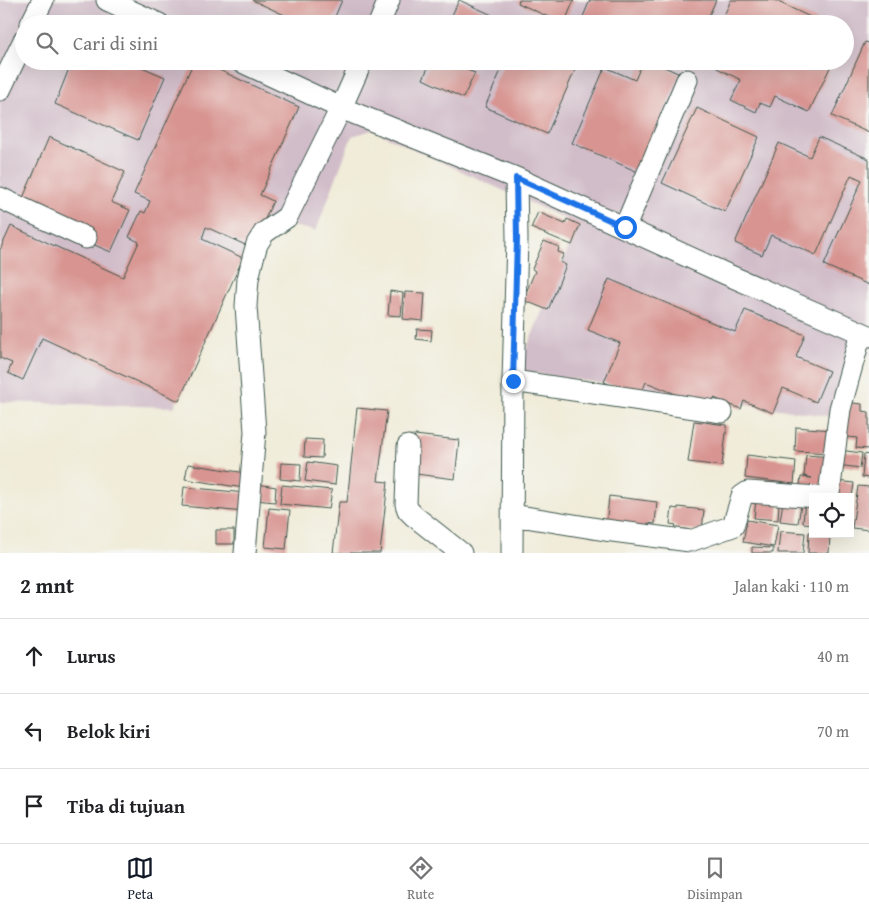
<!DOCTYPE html>
<html lang="id">
<meta charset="utf-8">
<style>
body{margin:0;font-family:"Gentium Book Plus",serif;background:#f2f2f2;color:#202124}
.controls{position:absolute;right:15px;bottom:15px;display:grid;overflow:hidden;border-radius:0px;box-shadow:0 5px 20px #0002}
.controls button{width:45px;height:45px;display:grid;place-items:center;padding:0;border:0;border-bottom:1px solid #e0e0e0;background:#fff;color:#202124;font:25px sans-serif}
.stop{position:absolute;width:15px;height:15px;margin:-11px;border:4px solid #1a73e8;border-radius:50%;background:#fff}
.stop.end{background:#1a73e8;border-color:#fff;box-shadow:0 1px 5px #0008}
.list{margin:0;padding:0;list-style:none}
h2{display:flex;justify-content:space-between;align-items:center;height:65px;margin:0;padding:0 20px;font-size:21px}
h2 small{font-size:16px;font-weight:400;color:#757577}
.list li{display:grid;grid-template-columns:32px 1fr auto;gap:15px;align-items:center;box-sizing:border-box;height:75px;padding:0 20px;border-top:1px solid #e0e0e0}
.list b{display:block;font-size:19px;white-space:nowrap}
.list em{font-size:16px;font-style:normal;color:#757577}
.icon{flex:none;width:28px;height:28px;fill:none;stroke:currentColor;stroke-width:2;stroke-linecap:round;stroke-linejoin:round}
.map{position:relative;flex:none;width:869px;height:553px;overflow:hidden}
.search{position:absolute;background:#fff;box-shadow:0 5px 20px #0002;left:15px;right:15px;top:15px;height:55px;display:flex;align-items:center;gap:12px;box-sizing:border-box;padding:0 18px;border-radius:28px;color:#757577;font-size:19px}
.sheet{height:290px;background:#fff}
nav{display:flex;justify-content:space-around;align-items:center;box-sizing:border-box;height:70px;border-top:1px solid #e0e0e0;background:#fff;font-size:14px;color:#757577}
nav a{display:grid;justify-items:center;gap:2px}
nav .on{color:#111827}
.map>svg:first-child{display:block}
.industrial{fill:#d1bdc9;fill-rule:evenodd}
.building{fill:#d89491}
.lines{fill:none;stroke-linecap:round;stroke-linejoin:round}
.minor-casing{stroke:#3e574d;stroke-width:23}
.minor{stroke:#fff;stroke-width:21}
.route{stroke:#1a73e8;stroke-width:6}
</style>
<div class="map">
<svg width="869" height="553" viewBox="0 0 869 553">
<rect width="100%" height="100%" fill="#f6f6f2"/>
<filter id="ink" filterUnits="userSpaceOnUse"><feTurbulence type="fractalNoise" baseFrequency=".02" numOctaves="2"/><feDisplacementMap in="SourceGraphic" scale="10" xChannelSelector="R" yChannelSelector="G"/><feConvolveMatrix kernelMatrix="1 2 1 2 8 2 1 2 1" color-interpolation-filters="sRGB"/></filter>
<filter id="wash" filterUnits="userSpaceOnUse"><feTurbulence type="fractalNoise" baseFrequency=".0096" numOctaves="4" result="noise"/><feDisplacementMap in="SourceGraphic" scale="20" xChannelSelector="R" yChannelSelector="G"/><feGaussianBlur stdDeviation="1.12" result="paint"/><feColorMatrix in="noise" values="0 0 0 0 0 0 0 0 0 0 0 0 0 0 0 0 0 1.4 0 .05"/><feComposite in="paint" operator="in"/></filter>
<g filter="url(#wash)">
<rect width="100%" height="100%" fill="#f0ecd9"/>
<path class="industrial" d="M 0,0 L 869,0 L 869,356 L 858,352 L 834,417 L 517,371 L 578,225 L 372,130 L 352,136 L 316,231 L 261,219 L 174,407 L 0,402 ZM 24,24 L 845,24 L 845,61 L 24,61 Z"/>
<g id="blocks">
<path class="building" d="M 252,0 L 342,0 L 332,24 L 304,24 Z
M 459,0 L 492,15 L 488,24 L 448,24 Z
M 519,0 L 574,0 L 564,24 L 518,3 Z
M 590,0 L 716,0 L 705,24 L 580,24 Z
M 731,0 L 774,0 L 825,24 L 720,24 Z
M 865,42 L 869,43 L 869,133 L 832,116 Z
M 72,61 L 128,61 L 165,77 L 138,140 L 55,104 Z
M 194,61 L 200,61 L 299,107 L 260,195 L 273,201 L 252,248 L 206,227 L 202,239 L 243,258 L 179,401 L 42,338 L 23,380 L 8,373 L 12,363 L 0,358 L 0,250 L 11,226 L 123,277 L 139,242 L 129,237 L 141,211 L 145,213 L 150,201 L 134,194 Z
M 431,61 L 471,61 L 467,70 L 475,73 L 463,98 L 423,79 Z
M 505,61 L 579,61 L 547,134 L 485,107 Z
M 643,61 L 651,61 L 680,74 L 638,172 L 572,143 L 605,67 L 635,80 Z
M 720,61 L 833,61 L 809,112 L 775,96 L 770,107 L 760,103 L 756,112 L 731,100 L 741,80 L 717,68 Z
M 697,108 L 759,137 L 725,212 L 662,183 Z
M 49,137 L 125,172 L 111,202 L 130,210 L 111,252 L 92,244 L 23,198 Z
M 819,137 L 869,159 L 869,285 L 824,265 L 862,180 L 851,175 L 816,255 L 771,235 L 762,255 L 735,243 L 779,143 L 810,157 Z
M 538,212 L 565,224 L 567,219 L 580,225 L 572,245 L 531,228 Z
M 544,241 L 559,247 L 558,252 L 564,254 L 560,262 L 566,265 L 548,310 L 523,300 L 535,271 L 532,269 Z
M 609,279 L 735,332 L 745,310 L 805,335 L 796,357 L 829,371 L 816,402 L 783,388 L 773,413 L 744,401 L 741,409 L 714,398 L 710,408 L 646,382 L 640,397 L 604,382 L 620,343 L 588,330 Z
M 390,291 L 403,293 L 401,316 L 388,315 Z
M 405,292 L 425,293 L 423,321 L 403,319 Z
M 417,329 L 432,330 L 431,341 L 416,339 Z
M 843,402 L 862,404 L 862,411 L 869,412 L 869,449 L 856,448 L 857,438 L 839,436 Z
M 357,408 L 387,411 L 378,481 L 388,482 L 380,553 L 333,553 L 339,502 L 347,502 Z
M 694,421 L 727,425 L 722,466 L 688,462 Z
M 796,427 L 831,430 L 830,453 L 795,451 Z
M 415,435 L 459,440 L 455,479 L 416,474 L 419,451 L 413,451 Z
M 305,439 L 323,440 L 322,458 L 304,457 Z
M 839,450 L 862,453 L 860,468 L 838,465 Z
M 864,454 L 869,455 L 869,478 L 862,477 Z
M 747,455 L 796,461 L 794,484 L 745,478 Z
M 806,455 L 833,457 L 824,496 L 799,493 L 801,477 L 812,478 L 804,476 Z
M 308,462 L 337,466 L 335,485 L 305,481 Z
M 281,463 L 301,464 L 300,481 L 280,479 Z
M 188,464 L 246,473 L 244,488 L 185,479 Z
M 837,481 L 854,483 L 852,497 L 836,497 Z
M 257,484 L 276,487 L 275,502 L 255,500 Z
M 282,485 L 332,490 L 329,509 L 280,504 Z
M 858,486 L 869,487 L 869,530 L 852,528 Z
M 184,487 L 246,493 L 244,512 L 182,506 Z
M 609,496 L 657,502 L 655,524 L 648,523 L 647,531 L 606,527 Z
M 756,499 L 779,502 L 778,520 L 754,518 Z
M 805,501 L 813,502 L 813,524 L 803,523 Z
M 783,502 L 801,505 L 798,523 L 780,521 Z
M 678,507 L 704,510 L 702,531 L 675,528 L 676,525 L 670,524 L 672,508 L 678,509 Z
M 269,508 L 290,510 L 286,549 L 265,547 Z
M 747,520 L 778,525 L 774,547 L 743,542 Z
M 216,530 L 234,530 L 234,544 L 216,544 Z
M 780,531 L 805,533 L 803,553 L 778,553 Z
M 809,532 L 813,532 L 813,534 L 830,534 L 829,553 L 808,553 Z
M 752,547 L 773,548 L 773,553 L 752,553 Z"/>
</g>
</g>
<g filter="url(#ink)">
<use href="#blocks" fill-opacity="0" stroke="#3e574d" stroke-width="1"/>
<g class="lines">
<defs>
<path id="minor" d="M 107,0 L 159,24
M 31,24 L 43,0
M 379,24 L 389,0
M 240,61 L 341,108 L 516,178 L 726,274 L 869,336
M 0,90 L 24,40
M 0,198 L 86,238
M 625,227 L 687,80
M 513,381 L 722,412
M 408,446 L 406,504 L 408,510 L 414,516 L 461,553
M 827,497 L 829,494 L 840,409 L 861,333
M 513,515 L 605,530 L 690,541 L 733,526 L 742,496 L 748,492 L 817,497
M 245,553 L 255,432 L 246,306 L 248,279 L 253,258 L 257,244 L 264,233 L 287,217 L 341,108 L 362,61
M 512,553 L 513,381 L 517,239 L 516,178"/>
</defs>
<use href="#minor" class="minor-casing"/>
<use href="#minor" class="minor"/>
</g>
</g>
<g class="lines" filter="url(#ink)">
<path class="route" d="M 513,381 L 517,239 L 516,178 L 625,227"/>
</g>
</svg>
<div class="controls">
<button><svg class="icon" aria-label="locate" viewBox="0 0 24 24"><circle cx="12" cy="12" r="6"/><path d="M12 2v4M12 18v4M2 12h4M18 12h4"/></svg></button>
</div>
<div class="stop" style="left:625px;top:227px"></div>
<div class="stop end" style="left:513px;top:381px"></div>
<div class="search"><svg class="icon" aria-label="search" viewBox="0 0 24 24"><circle cx="10" cy="10" r="6"/><path d="M15 15l6 6"/></svg>Cari di sini</div>
</div>
<section class="sheet">
<h2>2 mnt<small>Jalan kaki · 110 m</small></h2>
<ul class="list">
<li><svg class="icon" aria-label="ahead" viewBox="0 0 24 24"><path d="M12 20V5M6 11l6-6 6 6"/></svg><div><b>Lurus</b></div><em>40 m</em></li>
<li><svg class="icon" aria-label="left" viewBox="0 0 24 24"><path d="M17 20v-9H6M10 6l-5 5 5 5"/></svg><div><b>Belok kiri</b></div><em>70 m</em></li>
<li><svg class="icon" aria-label="arrive" viewBox="0 0 24 24"><path d="M6 21V4h12l-3 4 3 4H6"/></svg><div><b>Tiba di tujuan</b></div></li>
</ul>
</section>
<nav>
<a class="on"><svg class="icon" aria-label="map" viewBox="0 0 24 24"><path d="M3 6l6-2 6 2 6-2v14l-6 2-6-2-6 2zM9 4v14M15 6v14"/></svg>Peta</a>
<a><svg class="icon" aria-label="directions" viewBox="0 0 24 24"><path d="M12 3l9 9-9 9-9-9zM9 14v-3h6M13 9l2 2-2 2"/></svg>Rute</a>
<a><svg class="icon" aria-label="saved" viewBox="0 0 24 24"><path d="M7 4h10v16l-5-4-5 4z"/></svg>Disimpan</a>
</nav>
